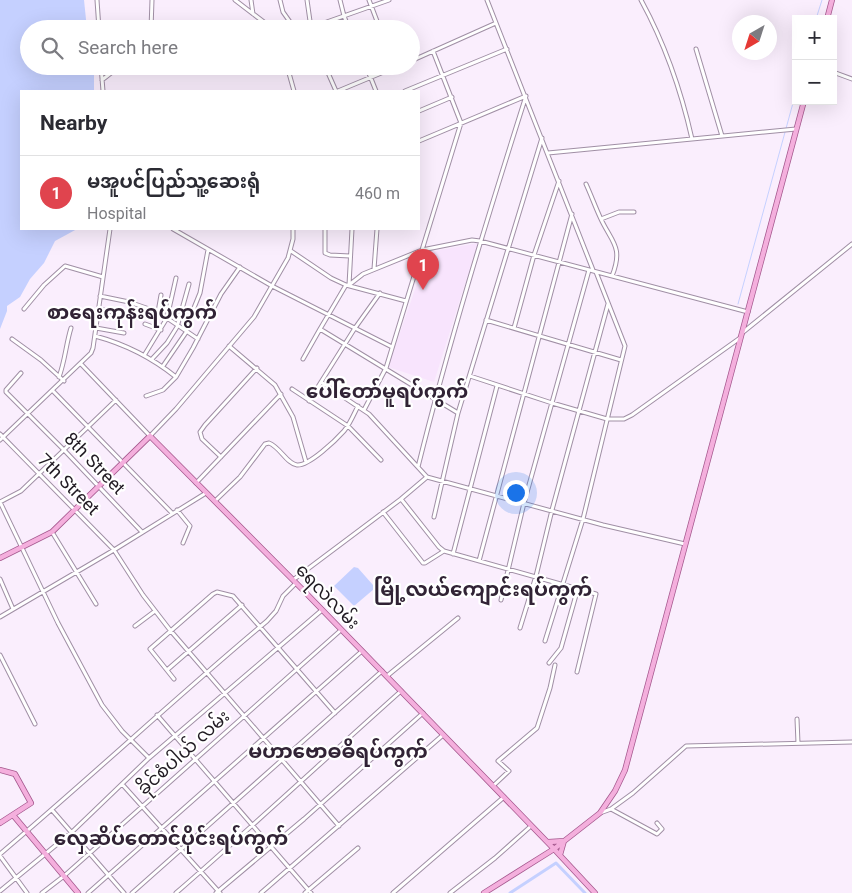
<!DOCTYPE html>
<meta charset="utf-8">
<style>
body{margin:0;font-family:Roboto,"Noto Sans Myanmar",sans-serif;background:#f7f7f7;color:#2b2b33}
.controls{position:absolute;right:15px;top:15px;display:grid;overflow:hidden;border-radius:0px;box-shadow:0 5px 20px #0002}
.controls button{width:45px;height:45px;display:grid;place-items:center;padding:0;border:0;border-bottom:1px solid #e1e1e2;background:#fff;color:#2b2b33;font:25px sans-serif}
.compass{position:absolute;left:732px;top:15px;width:45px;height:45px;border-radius:50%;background:#fff;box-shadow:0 5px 20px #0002;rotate:219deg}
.you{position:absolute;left:515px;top:492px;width:18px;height:18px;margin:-12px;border:4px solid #fff;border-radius:50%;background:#1a73e8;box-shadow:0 0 0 8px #1a73e833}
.badge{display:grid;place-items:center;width:32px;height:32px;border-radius:50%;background:#b45309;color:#fff;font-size:16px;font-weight:700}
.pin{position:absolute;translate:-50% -41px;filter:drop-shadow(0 1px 2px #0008)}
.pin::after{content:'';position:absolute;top:26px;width:18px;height:15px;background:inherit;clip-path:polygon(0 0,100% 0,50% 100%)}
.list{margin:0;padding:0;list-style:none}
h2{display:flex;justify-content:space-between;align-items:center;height:65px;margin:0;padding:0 20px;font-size:21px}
h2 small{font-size:16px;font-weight:400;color:#7c7c81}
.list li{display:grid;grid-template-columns:32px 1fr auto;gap:15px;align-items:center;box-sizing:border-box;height:75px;padding:0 20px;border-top:1px solid #e1e1e2}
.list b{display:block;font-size:19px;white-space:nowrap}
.list p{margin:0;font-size:16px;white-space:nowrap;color:#7c7c81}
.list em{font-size:16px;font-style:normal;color:#7c7c81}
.icon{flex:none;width:28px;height:28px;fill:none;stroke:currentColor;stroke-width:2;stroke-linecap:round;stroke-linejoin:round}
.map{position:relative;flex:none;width:852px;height:893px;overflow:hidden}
.search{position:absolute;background:#fff;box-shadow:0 5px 20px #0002;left:20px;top:20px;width:400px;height:55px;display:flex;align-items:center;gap:12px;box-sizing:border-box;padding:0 18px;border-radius:28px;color:#7c7c81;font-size:19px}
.panel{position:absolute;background:#fff;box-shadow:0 5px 20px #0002;left:20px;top:90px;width:400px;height:140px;border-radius:0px}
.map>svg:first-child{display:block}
.built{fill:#f8e4fd}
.water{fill:#c5d0ff}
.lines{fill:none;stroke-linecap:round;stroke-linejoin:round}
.stream{stroke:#c5d0ff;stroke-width:1}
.canal{stroke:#c5d0ff;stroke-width:3}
.minor-casing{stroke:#a08fa5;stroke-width:5}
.major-casing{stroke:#a5588e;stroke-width:6}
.minor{stroke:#fff;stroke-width:3}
.major{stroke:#f4afdd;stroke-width:4.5}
.labels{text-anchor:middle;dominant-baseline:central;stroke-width:4.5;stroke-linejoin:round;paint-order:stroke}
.street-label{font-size:18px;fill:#211b23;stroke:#fff}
.quarter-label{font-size:20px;font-weight:bold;fill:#312335;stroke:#fff}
</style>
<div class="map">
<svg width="852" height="893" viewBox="0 0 852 893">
<rect width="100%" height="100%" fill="#faeefd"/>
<path class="built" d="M 478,243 L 434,382 L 388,367 L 427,255 L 434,251 Z"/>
<path class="water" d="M 0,0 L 84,0 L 87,29 L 29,29 L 29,66 L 94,66 L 94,91 L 21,91 L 21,229 L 77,229 L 55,241 L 44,263 L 30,279 L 20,297 L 7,306 L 7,311 L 0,329 Z
M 354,567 L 358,568 L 373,585 L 374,589 L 354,606 L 334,586 Z"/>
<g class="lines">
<path class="stream" d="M 816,19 L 822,0
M 738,304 L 796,92"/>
<path class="canal" d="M 510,893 L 556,863 L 585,893"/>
<defs>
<path id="minor" d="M 97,0 L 99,29
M 235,0 L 273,29
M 251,0 L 253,14
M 280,0 L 283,12 L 295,29
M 307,0 L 311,28
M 340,0 L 344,16 L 349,29
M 369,0 L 380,29
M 487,0 L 593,270
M 641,0 C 665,44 681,90 692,139
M 151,29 L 152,0
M 307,29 L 389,0
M 696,49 L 722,136
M 411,61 L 496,23
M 101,66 L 103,91
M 287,66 L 294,91
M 325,66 L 336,91
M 366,66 L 376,91
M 833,72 L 852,79
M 102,80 L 120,66
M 338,91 L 398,66
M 405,91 L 507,49
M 419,111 L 452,97
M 548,153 L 796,129
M 586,184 C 591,195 595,206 600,217 C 611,242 624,246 612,276
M 601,219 L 619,212 L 634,212
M 173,229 L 272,286 L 392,347
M 325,229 L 325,253 L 330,255 L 350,256
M 291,251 L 331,278 L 346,285 L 406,301
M 374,269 L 377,229
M 346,285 L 320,329 L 458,413
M 349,285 L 363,274 L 422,250 L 461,123 L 433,51
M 349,285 L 352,229
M 100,296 L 129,302 L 158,312 L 198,339
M 24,309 L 44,285 L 65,266 L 103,277
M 99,309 L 140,318
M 158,312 L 161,295
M 486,320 L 621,360
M 145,324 L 161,330
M 96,328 L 124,333
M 514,328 L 534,255 L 559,181
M 185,330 L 200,293 L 208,250
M 742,333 L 852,244
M 95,336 C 125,344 151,357 176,377
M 12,339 L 41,360 L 64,381
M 229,346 L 275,385 L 293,417 L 306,462
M 145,354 L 167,318 L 176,278
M 152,359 L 167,343 L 177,327 L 189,284
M 303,359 L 320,329
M 81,364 L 150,436 L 176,409 L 254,317 L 288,258 L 293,239 L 293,229
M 163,366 L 187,331
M 21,373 L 6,390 L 6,392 L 64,450 L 142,532
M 470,376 L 552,403 L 607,419 L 624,419 L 632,415 L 740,338
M 59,377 C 65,361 66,344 71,328
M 321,382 L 369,414 L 427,477 L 603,525 L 685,544
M 292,389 L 348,426 L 381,460
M 53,391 L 172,513
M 146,396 L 163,390 L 176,377 L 193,348 L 221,294 L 240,267
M 116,400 L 21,491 L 0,502 L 58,623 L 102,705 L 122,731 L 149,758
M 309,401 L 355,328 L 380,293
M 364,410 L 386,368 L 422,250 L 472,240 L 480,241 L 748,312
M 0,434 L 114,550 L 143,595 L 170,630 L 339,826
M 0,440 L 91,353 L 93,348 L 110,229
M 221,457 L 202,439 L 200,432 L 205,425 L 257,368
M 418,467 C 449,342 487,219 526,96 L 419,141
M 196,483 L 281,394
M 401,499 L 439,547 L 444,551 L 596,594 L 577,672
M 215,501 L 240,477 L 265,444 L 269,443 C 280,447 287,464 297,465 C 309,466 336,440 344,431 C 350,424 354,414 358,406
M 177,510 L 190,526 L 183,543
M 383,512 L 423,563 L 425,563 L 444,551
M 434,517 L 458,413 L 542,138
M 52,532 L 96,604
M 453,554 L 497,386
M 479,561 L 572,214
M 0,579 L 13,609
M 293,580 L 401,499 L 427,477
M 501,600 L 524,503 L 589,270
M 0,617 L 114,550 L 206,493
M 135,626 L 155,611
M 520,628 L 536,576 L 552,510 L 608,304
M 545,641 L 583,519 L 625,346 L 596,272
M 0,655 L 35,724
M 549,663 L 561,648 L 578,588
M 167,670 L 242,605
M 387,676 L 458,618
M 174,679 L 150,649 L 213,594 L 217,592 L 233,596 L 335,713
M 157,715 L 311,893
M 797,719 L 798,743
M 122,784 L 220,893
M 493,786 L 509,771 L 498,761 L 537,728 L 550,688 L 555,665
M 611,809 L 657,834 L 662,829 L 657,823
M 52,810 L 124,893
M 600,813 L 611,809 L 633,793 L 686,746 L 852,742
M 0,854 C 90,778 176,697 267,621 L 276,611 L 283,596 L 296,583
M 0,856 L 27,893
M 0,891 L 72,832 L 149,758 L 322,610
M 42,893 L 64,876 L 341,630
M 88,893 L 362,651
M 132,893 L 382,671
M 176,893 C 252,827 326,758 401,691
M 216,893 L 304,819 L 423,713
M 261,893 L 443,735
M 305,893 L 358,848
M 393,893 L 504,797
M 450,893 L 495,858 L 531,826"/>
<path id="major" d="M 827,19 L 832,0
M 0,558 L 52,532 L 150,436 L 302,589 L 554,849 L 595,893
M 0,770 L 15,774 L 31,803 L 0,823
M 13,815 L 78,893
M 548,842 L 564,841 L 560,855
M 484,893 L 554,849 L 600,813 L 615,791 L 625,770 L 804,101"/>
</defs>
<use href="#minor" class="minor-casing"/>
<use href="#major" class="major-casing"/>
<use href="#minor" class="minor"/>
<use href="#major" class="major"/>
</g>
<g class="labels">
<g class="street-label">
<text transform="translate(95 463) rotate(46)">8th Street</text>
<text transform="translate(69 484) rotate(45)">7th Street</text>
<text transform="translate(328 596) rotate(46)">ရေလဲလမ်း</text>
<text transform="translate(183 752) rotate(-42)">ခိုင်စံပါယ် လမ်း</text>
</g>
<g class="quarter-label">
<text x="132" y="312">စာရေးကုန်းရပ်ကွက်</text>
<text x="387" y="391">ပေါ်တော်မူရပ်ကွက်</text>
<text x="483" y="589">မြို့လယ်ကျောင်းရပ်ကွက်</text>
<text x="338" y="751">မဟာဗောဓဓိရပ်ကွက်</text>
<text x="171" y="838">လှေဆိပ်တောင်ပိုင်းရပ်ကွက်</text>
</g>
</g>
</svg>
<div class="controls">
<button>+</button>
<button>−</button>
</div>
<svg class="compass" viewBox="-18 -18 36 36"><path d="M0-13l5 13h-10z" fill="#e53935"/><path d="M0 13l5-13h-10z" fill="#7c7c81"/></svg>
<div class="you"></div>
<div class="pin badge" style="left:423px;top:290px;background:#e0444e">1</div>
<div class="search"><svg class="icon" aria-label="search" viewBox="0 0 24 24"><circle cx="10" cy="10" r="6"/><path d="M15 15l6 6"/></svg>Search here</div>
<section class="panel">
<h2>Nearby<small></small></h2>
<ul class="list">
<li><span class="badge" style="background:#e0444e">1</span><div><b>မအူပင်ပြည်သူ့ဆေးရုံ</b><p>Hospital</p></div><em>460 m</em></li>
</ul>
</section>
</div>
